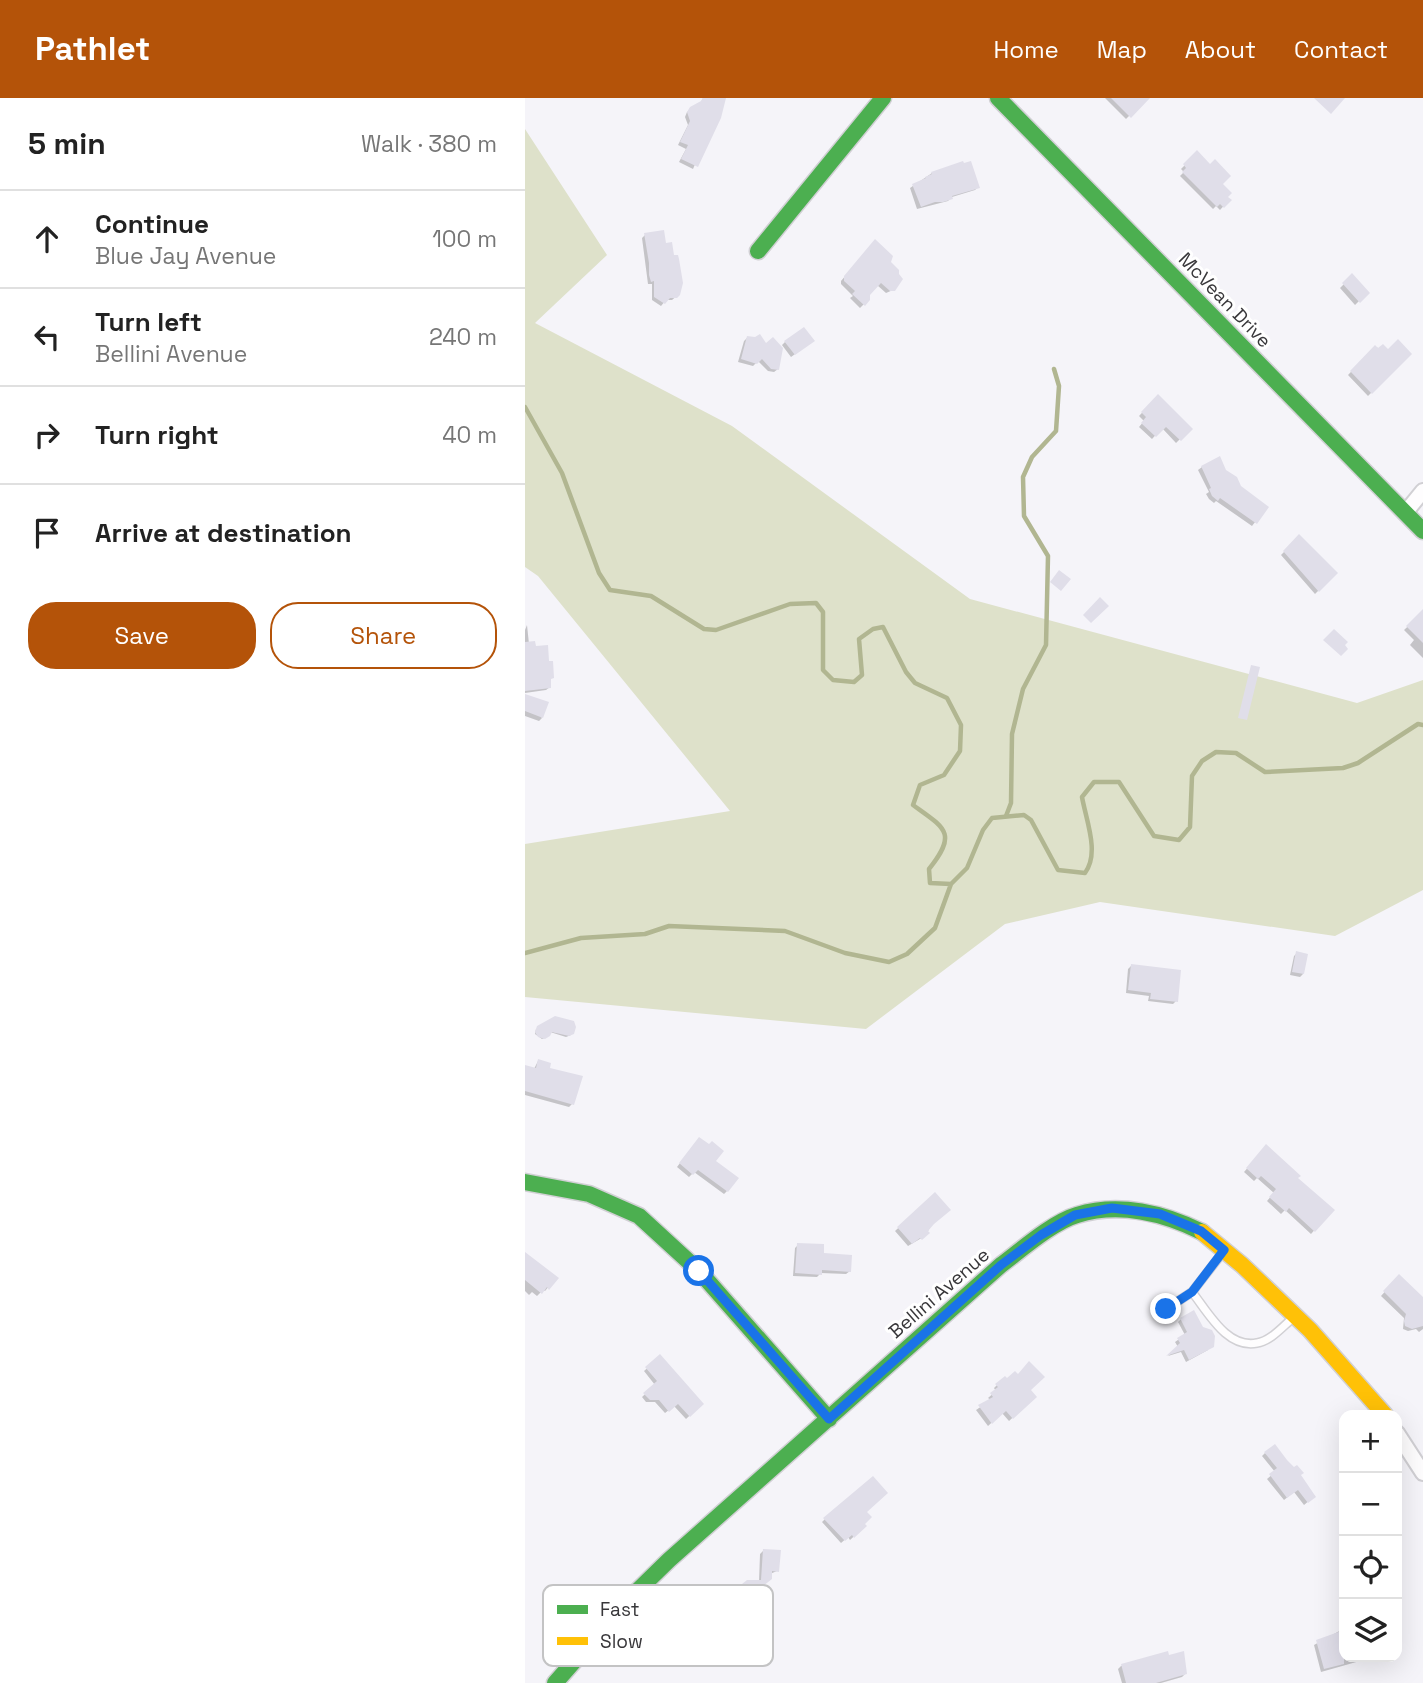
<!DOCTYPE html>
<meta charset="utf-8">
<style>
body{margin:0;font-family:"Space Grotesk",sans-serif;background:#f2f2f2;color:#222}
.controls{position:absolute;right:21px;bottom:21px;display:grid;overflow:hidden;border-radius:14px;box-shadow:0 7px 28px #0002}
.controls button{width:63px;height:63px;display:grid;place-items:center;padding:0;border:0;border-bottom:2px solid #e0e0e0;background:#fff;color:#222;font:35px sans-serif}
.stop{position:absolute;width:21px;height:21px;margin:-16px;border:5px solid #1a73e8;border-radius:50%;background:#fff}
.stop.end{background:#1a73e8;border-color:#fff;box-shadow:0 2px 7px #0008}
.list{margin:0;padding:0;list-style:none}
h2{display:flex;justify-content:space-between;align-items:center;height:91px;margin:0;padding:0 28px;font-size:30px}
h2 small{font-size:23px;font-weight:400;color:#767676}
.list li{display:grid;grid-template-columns:46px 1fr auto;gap:21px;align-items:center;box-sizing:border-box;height:98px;padding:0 28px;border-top:2px solid #e0e0e0}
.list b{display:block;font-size:26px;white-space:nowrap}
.list p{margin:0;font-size:23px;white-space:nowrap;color:#767676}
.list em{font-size:23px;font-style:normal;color:#767676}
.actions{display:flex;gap:14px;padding:21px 28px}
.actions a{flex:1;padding:16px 0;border:2px solid #b45309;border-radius:28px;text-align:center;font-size:24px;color:#b45309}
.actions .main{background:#b45309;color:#fff}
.icon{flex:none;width:38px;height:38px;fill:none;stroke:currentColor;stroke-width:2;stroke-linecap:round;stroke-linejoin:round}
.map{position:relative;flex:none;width:898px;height:1585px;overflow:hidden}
header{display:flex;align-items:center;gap:42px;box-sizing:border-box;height:98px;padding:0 35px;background:#b45309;color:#fff}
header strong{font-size:33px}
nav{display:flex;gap:38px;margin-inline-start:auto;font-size:24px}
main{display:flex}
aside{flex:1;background:#fff}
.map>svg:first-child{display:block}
.green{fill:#dee1ca}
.shadow{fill:#0003}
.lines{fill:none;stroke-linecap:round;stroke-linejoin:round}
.stream{stroke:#b1b691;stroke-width:4.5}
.building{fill:#e0dee9}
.lane-casing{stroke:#d1d0d4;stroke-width:10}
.street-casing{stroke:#d1d0d4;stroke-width:18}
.fast-casing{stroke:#d1d0d4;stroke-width:19}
.slow-casing{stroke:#d1d0d4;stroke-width:19}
.lane{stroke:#fefdfe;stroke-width:7}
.street{stroke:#fefdfe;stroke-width:14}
.fast{stroke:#4caf50;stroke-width:16}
.slow{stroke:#ffc107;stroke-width:16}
.route{stroke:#1a73e8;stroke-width:9}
.labels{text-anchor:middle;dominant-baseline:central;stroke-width:6;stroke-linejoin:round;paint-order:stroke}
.street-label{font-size:19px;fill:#38373a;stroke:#fff}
.key{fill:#fff;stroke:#c3c3c4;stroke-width:2}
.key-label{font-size:19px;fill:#38373a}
</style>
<header>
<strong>Pathlet</strong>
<nav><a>Home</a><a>Map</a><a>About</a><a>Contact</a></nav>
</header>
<main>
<aside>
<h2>5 min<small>Walk · 380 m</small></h2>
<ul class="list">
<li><svg class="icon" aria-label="ahead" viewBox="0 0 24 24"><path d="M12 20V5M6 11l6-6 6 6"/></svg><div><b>Continue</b><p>Blue Jay Avenue</p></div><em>100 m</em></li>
<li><svg class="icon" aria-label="left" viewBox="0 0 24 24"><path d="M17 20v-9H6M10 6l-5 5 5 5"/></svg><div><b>Turn left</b><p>Bellini Avenue</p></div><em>240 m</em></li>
<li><svg class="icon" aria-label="right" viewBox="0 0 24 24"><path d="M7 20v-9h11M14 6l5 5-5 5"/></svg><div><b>Turn right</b></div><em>40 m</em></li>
<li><svg class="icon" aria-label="arrive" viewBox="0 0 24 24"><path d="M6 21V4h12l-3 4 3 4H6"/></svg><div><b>Arrive at destination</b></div></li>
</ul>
<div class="actions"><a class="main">Save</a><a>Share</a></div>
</aside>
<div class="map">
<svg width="898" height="1585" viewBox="0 0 898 1585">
<rect width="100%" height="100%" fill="#f5f4f9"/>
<path class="green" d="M 0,31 L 82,157 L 10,225 L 207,328 L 445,501 L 832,605 L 898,582 L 898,792 L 810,838 L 575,804 L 480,826 L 341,931 L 0,899 L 0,746 L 205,713 L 13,478 L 0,469 Z"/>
<path class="shadow" d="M 178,0 L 199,0 L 168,71 L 154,64 L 161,51 L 153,47 L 163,27 L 160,19 L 162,14 L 175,6 Z
M 580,0 L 614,0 L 618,4 L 601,21 Z
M 672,55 L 685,68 L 704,102 L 695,112 L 691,108 L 688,111 L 655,78 L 659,74 L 656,71 Z
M 407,75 L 453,89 L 450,92 L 427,99 L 423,103 L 392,111 L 385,90 Z
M 120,137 L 140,147 L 154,196 L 147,202 L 141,202 L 136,208 L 127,202 L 127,186 L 123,186 L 117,140 Z
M 347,146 L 368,192 L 361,195 L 352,187 L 343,196 L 343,202 L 335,210 L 325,200 L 328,198 L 316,186 L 316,183 Z
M 827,178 L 842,195 L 830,207 L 815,190 Z
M 222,240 L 253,271 L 249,274 L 243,273 L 233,263 L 228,268 L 213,264 L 219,243 Z
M 260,244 L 284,246 L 266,259 L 257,247 Z
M 850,249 L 863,253 L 885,256 L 843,298 L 823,277 Z
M 633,298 L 665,331 L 651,345 L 637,330 L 627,341 L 614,329 L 619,323 L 614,318 Z
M 677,369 L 700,374 L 714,390 L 741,410 L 727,428 L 691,403 L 689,405 L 684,401 L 681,396 L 684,394 L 673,372 Z
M 774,439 L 811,475 L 790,496 L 756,457 Z
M 894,518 L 898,522 L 898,560 L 885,547 L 889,542 L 879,532 Z
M 2,527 L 4,546 L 24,583 L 25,589 L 21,592 L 0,595 L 0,532 Z
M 0,597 L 17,620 L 14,623 L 0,618 Z
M 772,855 L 778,876 L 775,879 L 765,877 L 769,858 Z
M 606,868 L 651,903 L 648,906 L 623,903 L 624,898 L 601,895 L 603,871 Z
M 11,931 L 46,937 L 41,939 L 25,934 L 22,939 L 17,941 L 10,936 Z
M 13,963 L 23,971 L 47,1006 L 44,1009 L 0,997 L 0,969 L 9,971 Z
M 171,1044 L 188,1063 L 202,1093 L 199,1096 L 169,1074 L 164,1079 L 152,1069 Z
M 742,1048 L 771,1080 L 807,1112 L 786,1136 L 760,1112 L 756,1116 L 742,1103 L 749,1095 L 732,1080 L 729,1083 L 719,1074 Z
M 410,1096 L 406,1128 L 400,1138 L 383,1148 L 370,1133 Z
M 273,1147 L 297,1156 L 325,1173 L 321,1176 L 296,1175 L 292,1179 L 268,1178 L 270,1150 Z
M 0,1156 L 31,1180 L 20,1193 L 18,1192 L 12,1198 L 7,1194 L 4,1197 L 0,1193 Z
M 874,1178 L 898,1201 L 898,1231 L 894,1234 L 891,1231 L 883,1233 L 878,1231 L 879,1220 L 856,1198 Z
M 656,1221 L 683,1252 L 661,1264 L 656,1254 L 643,1258 L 653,1249 L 650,1244 L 660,1237 L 653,1224 Z
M 135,1259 L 177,1306 L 161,1321 L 149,1308 L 140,1315 L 130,1304 L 121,1304 L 117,1299 L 130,1287 L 119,1273 Z
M 472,1287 L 510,1299 L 484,1323 L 477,1315 L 463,1328 L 451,1312 L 466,1302 L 463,1300 L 471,1293 L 469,1290 Z
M 740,1355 L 774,1377 L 785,1402 L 779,1407 L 769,1394 L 759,1402 L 742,1381 L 750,1374 L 737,1358 Z
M 340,1414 L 337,1426 L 340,1428 L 325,1442 L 323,1439 L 316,1445 L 297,1424 L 300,1421 Z
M 238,1453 L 252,1473 L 245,1476 L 223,1507 L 222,1512 L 202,1528 L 188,1516 L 198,1503 L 234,1484 L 235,1456 Z
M 818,1531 L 819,1559 L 849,1559 L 796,1574 L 789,1547 Z
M 641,1555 L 660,1576 L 657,1579 L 636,1585 L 597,1585 L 593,1571 L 596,1568 Z"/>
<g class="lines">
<path class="stream" d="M 0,309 L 37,375 L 74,475 L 85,492 L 126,498 L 179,531 L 191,532 L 265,506 L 291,505 L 298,514 L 298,572 L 308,582 L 329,584 L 337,577 L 334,541 L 348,531 L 358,529 L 381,574 L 390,585 L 422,600 L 436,627 L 435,653 L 419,677 L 395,687 L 388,707 C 420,730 433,735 404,771 L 405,785 L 426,786
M 481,718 L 486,705 L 487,636 L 498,591 L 521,547 L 523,458 L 499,418 L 498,379 L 507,359 L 531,333 L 534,288 L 529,271
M 0,855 L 56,840 L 120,836 L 144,828 L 260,833 L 320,855 L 364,864 L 382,856 L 410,830 L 426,786 L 442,770 L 458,732 L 467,720 L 499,717 L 506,722 L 533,772 L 560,775 C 575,755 561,722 557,699 L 569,684 L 594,684 L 629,738 L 654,742 L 665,729 L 667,678 L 677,663 L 691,654 L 711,655 L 740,674 L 818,670 L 833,665 L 893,626 L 898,627"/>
</g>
<path class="building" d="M 178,0 L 201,0 L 196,20 L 173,69 L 156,61 L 163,47 L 155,44 L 165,23 L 162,14 L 165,9 L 176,3 Z
M 586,0 L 625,0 L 606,20 Z
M 789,0 L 820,0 L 806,16 Z
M 672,52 L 685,66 L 690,61 L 706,78 L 698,86 L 707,95 L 703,99 L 707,102 L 699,110 L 695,106 L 692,109 L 657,74 L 661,70 L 658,66 Z
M 438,63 L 439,65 L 446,63 L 455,90 L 427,98 L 428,101 L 418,104 L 410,104 L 396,109 L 387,86 L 401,80 L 400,79 L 407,76 L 406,74 Z
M 139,132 L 141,145 L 147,144 L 149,157 L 153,157 L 154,161 L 158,185 L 155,197 L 152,200 L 145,200 L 140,206 L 129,199 L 129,183 L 126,184 L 124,177 L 124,165 L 119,135 Z
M 350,141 L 368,158 L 366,164 L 374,172 L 374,176 L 378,181 L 370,193 L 365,193 L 356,185 L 345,197 L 345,202 L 340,208 L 327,196 L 330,193 L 319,183 L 319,178 Z
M 827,175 L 845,195 L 835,205 L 817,185 Z
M 279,229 L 290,243 L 270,257 L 259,243 Z
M 235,236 L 241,245 L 248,239 L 258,250 L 254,272 L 246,271 L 237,261 L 232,266 L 216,261 L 222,238 L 230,239 Z
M 873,241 L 887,256 L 847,296 L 825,273 L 850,247 L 853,250 L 858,246 L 863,251 Z
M 633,296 L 668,331 L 656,343 L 641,329 L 631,339 L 616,325 L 621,319 L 616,314 Z
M 695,358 L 701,372 L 712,379 L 716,388 L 744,409 L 732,426 L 695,400 L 693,403 L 687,398 L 684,391 L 686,390 L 676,368 Z
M 774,436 L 813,475 L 794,494 L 758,453 Z
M 534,472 L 546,481 L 536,493 L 525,484 Z
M 575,499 L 584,508 L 566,525 L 558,517 Z
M 898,511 L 898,545 L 881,528 Z
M 809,531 L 823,544 L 820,547 L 823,551 L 816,558 L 798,542 Z
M 10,543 L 11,548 L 23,547 L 24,563 L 28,563 L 29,580 L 26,581 L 26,590 L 0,593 L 0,544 Z
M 726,567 L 735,569 L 722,622 L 713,620 Z
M 0,596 L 24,604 L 18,620 L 0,613 Z
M 771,853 L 783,856 L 779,876 L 767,874 Z
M 606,866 L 656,872 L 653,904 L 625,901 L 626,895 L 603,892 Z
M 30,918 L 49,923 L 51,929 L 49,936 L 44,938 L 27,934 L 25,938 L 20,941 L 13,939 L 10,934 L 12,928 Z
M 13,961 L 26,965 L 25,970 L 58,978 L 49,1007 L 0,993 L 0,967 L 11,970 Z
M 174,1039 L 184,1046 L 187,1043 L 199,1053 L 191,1063 L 214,1080 L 203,1094 L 173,1072 L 168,1077 L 154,1065 Z
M 741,1046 L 776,1078 L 773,1080 L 810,1112 L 790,1134 L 764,1110 L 761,1114 L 744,1099 L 751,1091 L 736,1078 L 733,1081 L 721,1070 Z
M 410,1094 L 426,1112 L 409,1126 L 403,1133 L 405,1135 L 397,1142 L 395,1140 L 387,1146 L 372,1129 Z
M 272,1145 L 299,1146 L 299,1155 L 327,1157 L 326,1174 L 297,1172 L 297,1177 L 270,1175 Z
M 0,1154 L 34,1180 L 24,1192 L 22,1189 L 17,1196 L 0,1182 Z
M 874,1176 L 898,1199 L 898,1228 L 887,1231 L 880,1228 L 879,1223 L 881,1216 L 858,1193 Z
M 669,1212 L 678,1229 L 687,1232 L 690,1238 L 689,1249 L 664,1262 L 659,1252 L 641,1258 L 655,1245 L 652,1240 L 662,1234 L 655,1220 Z
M 135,1256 L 179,1306 L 165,1319 L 153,1306 L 144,1314 L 134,1302 L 125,1302 L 118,1295 L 132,1283 L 120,1269 Z
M 504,1263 L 520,1279 L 506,1292 L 512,1299 L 488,1321 L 481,1313 L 467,1326 L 453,1307 L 468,1299 L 465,1295 L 473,1289 L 470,1286 L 480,1278 L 482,1280 L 490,1273 L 493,1276 Z
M 750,1346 L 762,1362 L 769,1369 L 772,1367 L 779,1375 L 776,1377 L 791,1399 L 783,1405 L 773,1392 L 762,1400 L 744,1376 L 752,1370 L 739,1354 Z
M 348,1378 L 363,1395 L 342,1414 L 347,1419 L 340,1426 L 342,1428 L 329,1440 L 327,1437 L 320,1443 L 298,1420 Z
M 238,1451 L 256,1452 L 254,1474 L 247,1473 L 247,1481 L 238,1488 L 237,1495 L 224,1508 L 224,1513 L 219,1517 L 215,1517 L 206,1526 L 190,1512 L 198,1504 L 197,1502 L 222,1482 L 236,1482 Z
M 819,1532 L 819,1566 L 799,1571 L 791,1542 Z
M 643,1553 L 644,1557 L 659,1553 L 662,1576 L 631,1585 L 601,1585 L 596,1566 Z"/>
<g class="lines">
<defs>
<path id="lane" d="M 667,1194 C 683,1214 702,1251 732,1245 C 746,1243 758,1228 768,1220
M 641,1211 L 667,1194 L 699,1153"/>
<path id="street" d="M 880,415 L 898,393
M 872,1335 L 898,1375"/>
<path id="fast" d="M 473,0 L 898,433
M 233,153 L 358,0
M 0,1084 L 64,1096 L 114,1118 L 174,1173 L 304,1321
M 30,1585 L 102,1503 L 144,1462 L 476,1167 C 496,1152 528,1124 552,1117 C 594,1104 639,1115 677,1134"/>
<path id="slow" d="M 677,1134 L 717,1167 L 785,1232 L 860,1317"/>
</defs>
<use href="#lane" class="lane-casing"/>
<use href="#street" class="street-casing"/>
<use href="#fast" class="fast-casing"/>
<use href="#slow" class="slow-casing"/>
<use href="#lane" class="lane"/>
<use href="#street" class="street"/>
<use href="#fast" class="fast"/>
<use href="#slow" class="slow"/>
</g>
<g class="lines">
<path class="route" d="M 174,1173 L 304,1321 L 476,1167 L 516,1137 L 550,1117 L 587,1110 L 635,1116 L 676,1133 L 699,1152 L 667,1194 L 641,1211"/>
</g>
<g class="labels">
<g class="street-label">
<text transform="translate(700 202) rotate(46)">McVean Drive</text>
<text transform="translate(414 1195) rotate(-41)">Bellini Avenue</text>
</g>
</g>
<rect x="18" y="1487" width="230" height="81" rx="10" class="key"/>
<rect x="32" y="1507" width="31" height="9" fill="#4caf50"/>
<rect x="32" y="1539" width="31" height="8" fill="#ffc107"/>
<g class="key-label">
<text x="75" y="1518">Fast</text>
<text x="75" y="1550">Slow</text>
</g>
</svg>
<div class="controls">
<button>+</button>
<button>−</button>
<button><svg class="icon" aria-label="locate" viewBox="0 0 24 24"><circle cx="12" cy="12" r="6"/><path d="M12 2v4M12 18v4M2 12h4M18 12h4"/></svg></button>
<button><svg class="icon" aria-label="layers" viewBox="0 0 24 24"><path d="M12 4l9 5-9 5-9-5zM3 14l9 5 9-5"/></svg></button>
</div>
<div class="stop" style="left:174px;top:1173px"></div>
<div class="stop end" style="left:641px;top:1211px"></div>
</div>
</main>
